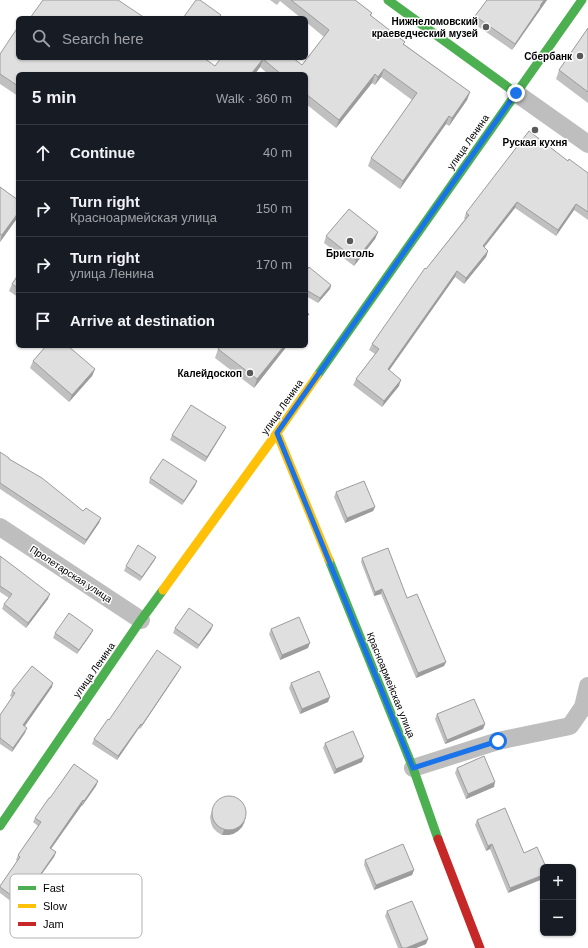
<!DOCTYPE html>
<meta charset="utf-8">
<style>
body{margin:0;font-family:Helvetica,sans-serif;background:#242831;color:#f1f3f6}
.controls{position:absolute;right:12px;bottom:12px;display:grid;overflow:hidden;border-radius:6px;box-shadow:0 1px 3px #0004}
.controls button{width:36px;height:36px;display:grid;place-items:center;padding:0;border:0;border-bottom:1px solid #363941;background:#171b24;color:#f1f3f6;font:20px sans-serif}
.stop{position:absolute;width:12px;height:12px;margin:-9px;border:3px solid #1a73e8;border-radius:50%;background:#fff}
.stop.end{background:#1a73e8;border-color:#fff;box-shadow:0 1px 4px #0008}
.list{margin:0;padding:0;list-style:none}
h2{display:flex;justify-content:space-between;align-items:center;height:52px;margin:0;padding:0 16px;font-size:17px}
h2 small{font-size:13px;font-weight:400;color:#9ea1a6}
.list li{display:grid;grid-template-columns:26px 1fr auto;gap:12px;align-items:center;box-sizing:border-box;height:56px;padding:0 16px;border-top:1px solid #363941}
.list b{display:block;font-size:15px;white-space:nowrap}
.list p{margin:0;font-size:13px;white-space:nowrap;color:#9ea1a6}
.list em{font-size:13px;font-style:normal;color:#9ea1a6}
.icon{flex:none;width:22px;height:22px;fill:none;stroke:currentColor;stroke-width:2;stroke-linecap:round;stroke-linejoin:round}
.map{position:relative;flex:none;width:588px;height:948px;overflow:hidden}
.search{position:absolute;background:#171b24;box-shadow:0 1px 3px #0004;left:16px;top:16px;width:292px;height:44px;display:flex;align-items:center;gap:10px;box-sizing:border-box;padding:0 14px;border-radius:6px;color:#9ea1a6;font-size:15px}
.panel{position:absolute;background:#171b24;box-shadow:0 1px 3px #0004;left:16px;top:72px;width:292px;height:276px;border-radius:6px}
.map>svg:first-child{display:block}
.lines{fill:none;stroke-linecap:round;stroke-linejoin:round}
.street{stroke:#bebebe;stroke-width:18}
.fast{stroke:#4caf50;stroke-width:9}
.slow{stroke:#ffc107;stroke-width:9}
.jam{stroke:#c62828;stroke-width:9}
.wall{fill:#c0c0c0}
.shaded-wall{fill:#9c9c9c}
.building{fill:#dfdfdf;stroke:#9c9c9c}
.route{stroke:#1a73e8;stroke-width:5}
.poi-dot{fill:#595959;stroke:#fff;stroke-width:1.5}
.labels{text-anchor:middle;dominant-baseline:central;stroke-width:3;stroke-linejoin:round;paint-order:stroke}
.poi-label{font-size:10px;font-weight:bold;fill:#000;stroke:#fff;text-anchor:end}
.street-label{font-size:10px;fill:#000;stroke:#fff}
.key{fill:#fff;stroke:#b2b2b2;stroke-width:1}
.key-label{font-size:11px;fill:#000}
</style>
<div class="map">
<svg width="588" height="948" viewBox="0 0 588 948">
<rect width="100%" height="100%" fill="#fff"/>
<g class="lines">
<path class="street" d="M 516,93 L 588,144
M 0,527 L 141,620
M 413,768 L 498,741 L 570,726 L 583,707 L 588,686"/>
<path class="fast" d="M 388,0 L 516,93
M 317,376 L 582,0
M 329,560 L 413,768 L 438,839
M 0,826 L 141,620 L 163,590"/>
<path class="slow" d="M 277,433 L 329,560
M 163,590 L 277,433 L 317,376"/>
<path class="jam" d="M 438,839 L 480,948"/>
</g>
<path class="wall" d="M 270,0 L 355,0 L 372,13 L 371,16 L 404,44 L 470,92 L 467,100 L 449,126 L 446,124 L 400,189 L 368,166 L 371,158 L 412,100 L 381,77 L 375,85 L 372,83 L 336,128 L 306,104 L 306,74 L 268,74 L 260,67 L 255,74 L 18,74 L 18,96 L 0,84 L 0,54 L 215,66 L 221,58 L 293,58 L 302,65 L 324,37 L 306,22 L 306,18 L 301,18 L 280,1 L 277,5 Z
M 487,0 L 547,0 L 512,50 L 473,23 L 475,16 Z
M 588,28 L 588,103 L 556,79 L 559,70 Z
M 568,161 L 588,173 L 588,220 L 574,210 L 556,236 L 515,208 L 484,248 L 488,251 L 486,257 L 464,284 L 455,277 L 389,370 L 399,386 L 382,407 L 353,385 L 356,379 L 375,354 L 369,350 L 372,344 L 426,269 L 465,219 L 464,219 L 466,213 Z
M 0,187 L 18,200 L 18,217 L 0,242 Z
M 378,232 L 375,239 L 354,266 L 324,243 L 326,236 Z
M 306,271 L 331,285 L 330,289 L 318,303 L 306,296 Z
M 18,275 L 18,297 L 9,291 L 12,284 Z
M 220,346 L 287,346 L 254,388 L 215,358 L 218,349 Z
M 33,361 L 95,369 L 92,376 L 69,402 L 30,368 Z
M 226,427 L 224,431 L 205,462 L 170,440 L 172,435 Z
M 0,452 L 9,459 L 83,511 L 101,518 L 99,523 L 84,545 L 0,489 Z
M 150,478 L 195,486 L 182,505 L 149,483 Z
M 336,492 L 375,507 L 373,511 L 345,523 L 334,497 Z
M 0,556 L 48,599 L 26,628 L 2,609 L 4,604 L 9,598 L 0,592 Z
M 156,557 L 154,561 L 140,581 L 124,571 L 126,566 Z
M 362,558 L 407,598 L 446,662 L 444,666 L 416,678 L 381,594 L 374,596 L 361,562 Z
M 175,628 L 211,630 L 197,649 L 173,633 Z
M 271,629 L 308,648 L 280,660 L 269,634 Z
M 93,630 L 91,634 L 77,654 L 53,638 L 55,633 Z
M 179,671 L 140,729 L 139,728 L 117,760 L 92,744 L 94,739 L 109,720 Z
M 291,683 L 328,702 L 300,714 L 289,688 Z
M 52,687 L 25,726 L 25,733 L 12,752 L 0,744 L 0,715 L 12,697 L 10,696 L 12,691 Z
M 437,714 L 485,724 L 483,729 L 445,744 L 435,719 Z
M 325,743 L 362,762 L 334,774 L 323,748 Z
M 457,768 L 494,787 L 466,799 L 455,773 Z
M 98,781 L 96,786 L 82,806 L 82,805 L 51,849 L 56,852 L 54,857 L 36,882 L 17,906 L 0,893 L 0,886 L 17,861 L 16,860 L 18,855 L 38,826 L 33,822 L 35,818 L 50,798 Z
M 213,807 L 245,822 L 242,827 L 238,831 L 233,834 L 228,835 L 222,835 L 217,832 L 213,828 L 211,823 L 210,817 Z
M 477,820 L 524,853 L 508,893 L 490,849 L 486,851 L 475,825 Z
M 365,860 L 414,870 L 412,875 L 374,890 L 364,865 Z
M 387,911 L 428,939 L 426,944 L 416,948 L 398,948 L 385,916 Z"/>
<path class="shaded-wall" d="M 544,0 L 547,0 L 512,50 L 515,44 Z
M 263,59 L 260,67 L 255,74 L 251,74 Z
M 384,69 L 381,77 L 375,85 L 378,77 Z
M 375,74 L 372,83 L 336,128 L 339,120 Z
M 470,92 L 467,100 L 449,126 L 452,118 Z
M 449,116 L 446,124 L 400,189 L 403,181 Z
M 517,202 L 515,208 L 480,252 L 483,246 Z
M 576,204 L 574,210 L 556,236 L 558,230 Z
M 18,213 L 18,217 L 0,242 L 2,235 Z
M 378,232 L 375,239 L 354,266 L 356,260 Z
M 488,251 L 486,257 L 464,284 L 466,278 Z
M 457,271 L 455,277 L 386,375 L 388,369 Z
M 331,285 L 330,289 L 318,303 L 320,298 Z
M 284,346 L 287,346 L 254,388 L 257,379 Z
M 95,369 L 92,376 L 69,402 L 72,395 Z
M 401,380 L 399,386 L 382,407 L 384,401 Z
M 226,427 L 224,431 L 205,462 L 207,457 Z
M 197,481 L 195,486 L 182,505 L 184,501 Z
M 375,507 L 373,511 L 345,523 L 347,518 Z
M 101,518 L 99,523 L 84,545 L 86,540 Z
M 156,557 L 154,561 L 140,581 L 142,577 Z
M 382,589 L 381,594 L 374,596 L 375,592 Z
M 50,594 L 48,599 L 26,628 L 28,623 Z
M 213,625 L 211,630 L 197,649 L 199,645 Z
M 93,630 L 91,634 L 77,654 L 79,650 Z
M 310,643 L 308,648 L 280,660 L 282,655 Z
M 446,662 L 444,666 L 416,678 L 418,673 Z
M 181,667 L 179,671 L 140,729 L 142,725 Z
M 53,683 L 52,687 L 22,730 L 23,725 Z
M 330,697 L 328,702 L 300,714 L 302,709 Z
M 141,724 L 139,728 L 117,760 L 118,756 Z
M 485,724 L 483,729 L 445,744 L 447,740 Z
M 27,728 L 25,733 L 12,752 L 13,748 Z
M 364,757 L 362,762 L 334,774 L 336,769 Z
M 98,781 L 96,786 L 82,806 L 84,801 Z
M 495,782 L 494,787 L 466,799 L 468,794 Z
M 83,800 L 82,805 L 48,853 L 50,848 Z
M 246,817 L 242,827 L 238,831 L 233,834 L 228,835 L 222,835 L 224,830 Z
M 492,844 L 490,849 L 486,851 L 488,846 Z
M 56,852 L 54,857 L 36,882 L 17,906 L 19,901 Z
M 414,870 L 412,875 L 374,890 L 376,885 Z
M 543,875 L 543,879 L 508,893 L 510,888 Z
M 428,939 L 426,944 L 416,948 L 406,948 Z"/>
<path class="building" d="M 43,0 L 118,0 L 145,18 L 30,18 Z
M 196,0 L 200,0 L 221,15 L 219,18 L 183,18 Z
M 291,0 L 355,0 L 372,13 L 370,15 L 405,42 L 403,44 L 470,92 L 452,118 L 449,116 L 403,181 L 371,158 L 417,93 L 384,69 L 378,77 L 375,74 L 339,120 L 306,94 L 306,74 L 281,74 L 263,59 L 251,74 L 18,74 L 18,86 L 0,74 L 0,54 L 18,27 L 18,58 L 204,58 L 215,66 L 221,58 L 293,58 L 302,65 L 329,30 Z
M 487,0 L 544,0 L 540,6 L 541,6 L 515,44 L 475,16 Z
M 588,28 L 588,92 L 559,70 Z
M 529,131 L 568,161 L 569,159 L 588,173 L 588,212 L 576,204 L 558,230 L 517,202 L 483,246 L 488,251 L 466,278 L 457,271 L 388,369 L 401,380 L 384,401 L 356,379 L 379,349 L 372,344 L 425,268 L 426,269 L 469,215 L 466,213 Z
M 0,187 L 18,200 L 18,213 L 2,235 L 0,234 Z
M 349,209 L 378,232 L 356,260 L 326,236 Z
M 309,267 L 331,285 L 320,298 L 306,290 L 306,271 Z
M 18,275 L 18,288 L 12,284 Z
M 306,312 L 309,314 L 306,318 Z
M 46,346 L 68,346 L 95,369 L 72,395 L 33,361 Z
M 220,346 L 284,346 L 257,379 L 218,349 Z
M 191,405 L 226,427 L 207,457 L 172,435 Z
M 0,452 L 9,458 L 9,459 L 42,478 L 83,511 L 86,508 L 101,518 L 86,540 L 0,483 Z
M 163,459 L 197,481 L 184,501 L 150,478 Z
M 364,481 L 375,507 L 347,518 L 336,492 Z
M 138,545 L 156,557 L 142,577 L 126,566 Z
M 388,548 L 407,598 L 417,594 L 446,662 L 418,673 L 382,589 L 375,592 L 362,558 Z
M 0,556 L 16,568 L 50,594 L 28,623 L 4,604 L 12,594 L 0,586 Z
M 189,608 L 213,625 L 199,645 L 175,628 Z
M 69,613 L 93,630 L 79,650 L 55,633 Z
M 299,617 L 310,643 L 282,655 L 271,629 Z
M 157,650 L 181,667 L 142,725 L 141,724 L 118,756 L 94,739 L 108,719 L 109,720 Z
M 32,666 L 53,683 L 23,725 L 27,728 L 13,748 L 0,738 L 0,715 L 15,693 L 12,691 Z
M 319,671 L 330,697 L 302,709 L 291,683 Z
M 474,699 L 485,724 L 447,740 L 437,714 Z
M 353,731 L 364,757 L 336,769 L 325,743 Z
M 484,756 L 495,782 L 468,794 L 457,768 Z
M 74,764 L 98,781 L 84,801 L 83,800 L 50,848 L 56,852 L 38,878 L 19,901 L 0,887 L 0,886 L 20,857 L 18,855 L 41,822 L 35,818 L 49,798 L 50,798 Z
M212 813a17 17 0 1 1 34 0a17 17 0 1 1-34 0Z
M 505,808 L 524,853 L 537,847 L 546,867 L 543,867 L 543,875 L 510,888 L 492,844 L 488,846 L 477,820 Z
M 403,844 L 414,870 L 376,885 L 365,860 Z
M 412,901 L 428,939 L 406,948 L 402,948 L 387,911 Z"/>
<g class="lines">
<path class="route" d="M 498,741 L 413,768 L 277,433 L 516,93"/>
</g>
<g class="poi-dot">
<circle cx="486" cy="27" r="4"/>
<circle cx="580" cy="56" r="4"/>
<circle cx="535" cy="130" r="4"/>
<circle cx="350" cy="241" r="4"/>
<circle cx="250" cy="373" r="4"/>
</g>
<g class="labels">
<g class="poi-label">
<text x="478" y="21">Нижнеломовский<tspan x="478" dy="12">краеведческий музей</tspan></text>
<text x="572" y="56">Сбербанк</text>
<text x="535" y="142" text-anchor="middle">Руская кухня</text>
<text x="350" y="253" text-anchor="middle">Бристоль</text>
<text x="242" y="373">Калейдоскоп</text>
</g>
<g class="street-label">
<text transform="translate(468 142) rotate(-55)">улица Ленина</text>
<text transform="translate(282 407) rotate(-55)">улица Ленина</text>
<text transform="translate(71 574) rotate(33)">Пролетарская улица</text>
<text transform="translate(94 670) rotate(-55)">улица Ленина</text>
<text transform="translate(391 685) rotate(68)">Красноармейская улица</text>
</g>
</g>
<rect x="10" y="874" width="132" height="64" rx="6" class="key"/>
<rect x="18" y="886" width="18" height="4" fill="#4caf50"/>
<rect x="18" y="904" width="18" height="4" fill="#ffc107"/>
<rect x="18" y="922" width="18" height="4" fill="#c62828"/>
<g class="key-label">
<text x="43" y="892">Fast</text>
<text x="43" y="910">Slow</text>
<text x="43" y="928">Jam</text>
</g>
</svg>
<div class="controls">
<button>+</button>
<button>−</button>
</div>
<div class="stop" style="left:498px;top:741px"></div>
<div class="stop end" style="left:516px;top:93px"></div>
<div class="search"><svg class="icon" aria-label="search" viewBox="0 0 24 24"><circle cx="10" cy="10" r="6"/><path d="M15 15l6 6"/></svg>Search here</div>
<section class="panel">
<h2>5 min<small>Walk · 360 m</small></h2>
<ul class="list">
<li><svg class="icon" aria-label="ahead" viewBox="0 0 24 24"><path d="M12 20V5M6 11l6-6 6 6"/></svg><div><b>Continue</b></div><em>40 m</em></li>
<li><svg class="icon" aria-label="right" viewBox="0 0 24 24"><path d="M7 20v-9h11M14 6l5 5-5 5"/></svg><div><b>Turn right</b><p>Красноармейская улица</p></div><em>150 m</em></li>
<li><svg class="icon" aria-label="right" viewBox="0 0 24 24"><path d="M7 20v-9h11M14 6l5 5-5 5"/></svg><div><b>Turn right</b><p>улица Ленина</p></div><em>170 m</em></li>
<li><svg class="icon" aria-label="arrive" viewBox="0 0 24 24"><path d="M6 21V4h12l-3 4 3 4H6"/></svg><div><b>Arrive at destination</b></div></li>
</ul>
</section>
</div>
